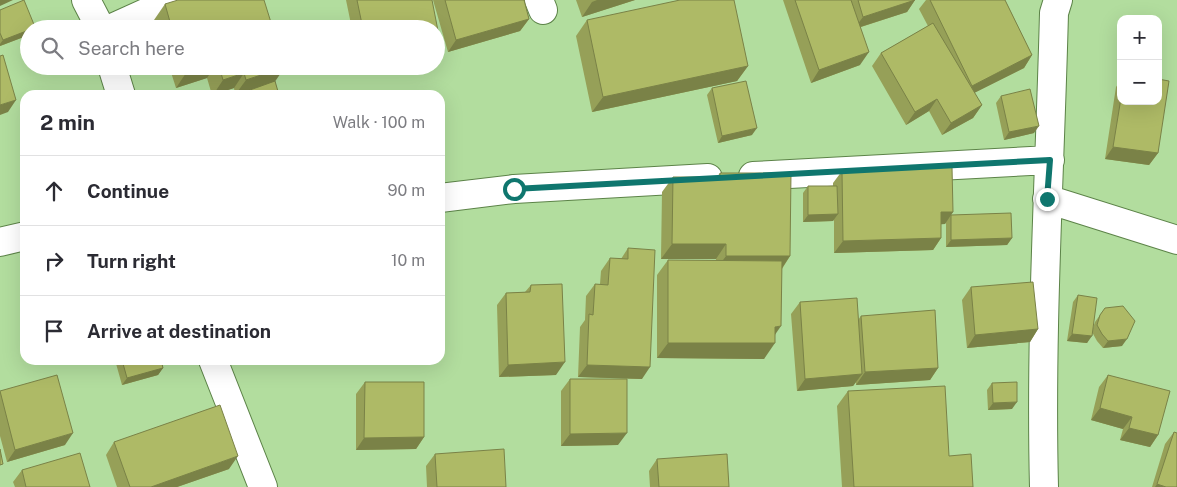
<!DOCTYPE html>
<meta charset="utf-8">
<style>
body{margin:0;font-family:"Public Sans",sans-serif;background:#f2f2f3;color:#2b2b33}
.controls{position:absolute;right:15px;top:15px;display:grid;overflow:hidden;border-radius:10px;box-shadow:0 5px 20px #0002}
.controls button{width:45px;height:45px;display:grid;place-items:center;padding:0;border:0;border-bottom:1px solid #e1e1e2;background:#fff;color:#2b2b33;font:25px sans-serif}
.stop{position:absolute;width:15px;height:15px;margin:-11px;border:4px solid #0f766e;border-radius:50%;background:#fff}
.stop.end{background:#0f766e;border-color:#fff;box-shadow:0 1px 5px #0008}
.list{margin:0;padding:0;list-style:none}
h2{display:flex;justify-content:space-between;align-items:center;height:65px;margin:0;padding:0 20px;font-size:21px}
h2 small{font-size:16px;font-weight:400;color:#7c7c81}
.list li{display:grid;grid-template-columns:32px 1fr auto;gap:15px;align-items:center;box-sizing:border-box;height:70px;padding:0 20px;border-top:1px solid #e1e1e2}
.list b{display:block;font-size:19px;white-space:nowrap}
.list em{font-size:16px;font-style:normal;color:#7c7c81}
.icon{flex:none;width:28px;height:28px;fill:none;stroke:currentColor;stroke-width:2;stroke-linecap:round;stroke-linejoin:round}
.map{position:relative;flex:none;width:1177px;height:487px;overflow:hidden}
.search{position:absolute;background:#fff;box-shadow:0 5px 20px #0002;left:20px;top:20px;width:425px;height:55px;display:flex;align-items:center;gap:12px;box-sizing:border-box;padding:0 18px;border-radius:28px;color:#7c7c81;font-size:19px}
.panel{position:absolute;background:#fff;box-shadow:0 5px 20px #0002;left:20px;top:90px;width:425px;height:275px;border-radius:15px}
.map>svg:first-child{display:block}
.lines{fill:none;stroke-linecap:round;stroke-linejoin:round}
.minor-casing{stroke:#5c8348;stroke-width:30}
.minor{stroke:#fff;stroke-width:28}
.wall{fill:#96a058}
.shaded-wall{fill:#7a8247}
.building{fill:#aeba66;stroke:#7a8247}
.route{stroke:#0f766e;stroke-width:6}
</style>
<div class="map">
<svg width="1177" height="487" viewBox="0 0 1177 487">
<rect width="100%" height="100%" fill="#b2dd9e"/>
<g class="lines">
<defs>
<path id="minor" d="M 86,0 L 101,29
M 539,0 L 543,10
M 110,29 L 174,0
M 112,66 L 121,95
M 753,176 L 1050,160
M 440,198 L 514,189 L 708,178
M 1047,199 L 1177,240
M 0,242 L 25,236
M 213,360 L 263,487
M 1044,487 C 1040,329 1050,171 1054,13 L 1058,0"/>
</defs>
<use href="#minor" class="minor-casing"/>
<use href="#minor" class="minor"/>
</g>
<path class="wall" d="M 346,0 L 432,0 L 436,29 L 352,29 Z
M 433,0 L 524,0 L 529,19 L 520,31 L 448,52 Z
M 576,0 L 635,0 L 582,17 Z
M 783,0 L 915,0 L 907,12 L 861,27 L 860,65 L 811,83 Z
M 926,0 L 1005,0 L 1032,55 L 1024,68 L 974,93 L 982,105 L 973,118 L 942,135 L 929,111 L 906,125 L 872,66 L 881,53 L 928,26 L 919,9 Z
M 165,4 L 273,29 L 157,29 L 154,20 Z
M 0,10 L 29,29 L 29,35 L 0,46 Z
M 587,20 L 748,66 L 737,81 L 592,112 L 576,36 Z
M 169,66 L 285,66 L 235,95 L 234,88 L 212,95 L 207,78 L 176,88 Z
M 1121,80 L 1121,101 L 1158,153 L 1149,165 L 1105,159 L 1116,87 Z
M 712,88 L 752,135 L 718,143 L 707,95 Z
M 1001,96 L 1034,133 L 1004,140 L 996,103 Z
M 842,171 L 953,212 L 951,215 L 1012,238 L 1007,245 L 946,247 L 946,222 L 945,224 L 941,224 L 941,238 L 933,250 L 834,253 L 834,219 L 833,221 L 803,222 L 803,193 L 808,186 L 833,186 L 833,183 Z
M 720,173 L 790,256 L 782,269 L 775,336 L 764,359 L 657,358 L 657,275 L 668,260 L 716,260 L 716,259 L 661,259 L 662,192 L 673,177 L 717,177 Z
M 628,248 L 642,379 L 578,377 L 580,327 L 585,320 L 586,296 L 595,284 L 600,284 L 601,271 L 610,258 L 621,259 Z
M 531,285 L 556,375 L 499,377 L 497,305 L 506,293 L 525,292 Z
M 971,287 L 1038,329 L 1030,342 L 967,348 L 962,300 Z
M 1078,295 L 1092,331 L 1095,322 L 1105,308 L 1122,346 L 1103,348 L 1097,341 L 1092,332 L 1087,343 L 1067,341 L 1073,302 Z
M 800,302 L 858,320 L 861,316 L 938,368 L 930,380 L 856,385 L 856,382 L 853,386 L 797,391 L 791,314 Z
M 115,360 L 161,360 L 163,368 L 158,375 L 122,385 Z
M 1108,375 L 1158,435 L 1150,447 L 1120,440 L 1123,429 L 1091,420 L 1099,387 Z
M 570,379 L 618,445 L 561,446 L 561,391 Z
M 365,382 L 424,437 L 416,449 L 356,450 L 356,394 Z
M 992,383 L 1012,409 L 988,410 L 987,390 Z
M 0,391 L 65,445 L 7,462 L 0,436 Z
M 848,391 L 949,456 L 973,487 L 842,487 L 837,406 Z
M 1174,432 L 1177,487 L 1152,487 L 1165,444 Z
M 114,442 L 229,469 L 177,487 L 117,487 L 106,455 Z
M 435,454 L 506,487 L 427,487 L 426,466 Z
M 657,459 L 729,487 L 650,487 L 649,471 Z
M 22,470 L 90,487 L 15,487 L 13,482 Z"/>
<path class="shaded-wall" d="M 0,0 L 13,0 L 0,6 Z
M 597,0 L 635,0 L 582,17 L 592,2 Z
M 915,0 L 907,12 L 854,29 L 863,17 Z
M 529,19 L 520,31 L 448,52 L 456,40 Z
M 29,30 L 29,35 L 0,46 L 0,44 L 3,40 Z
M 869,52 L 860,65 L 811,83 L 819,70 Z
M 1032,55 L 1024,68 L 964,98 L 972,86 Z
M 206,66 L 215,66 L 207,78 L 176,88 L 186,73 Z
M 748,66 L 737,81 L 592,112 L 603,97 Z
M 285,67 L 274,83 L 235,95 L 246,80 Z
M 244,73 L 234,88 L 213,95 L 223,80 Z
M 937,99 L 929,111 L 906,125 L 915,112 Z
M 16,100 L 8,112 L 0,115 L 0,105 Z
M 982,105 L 973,118 L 942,135 L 951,123 Z
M 1039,126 L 1034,133 L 1004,140 L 1009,132 Z
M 757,128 L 752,135 L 718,143 L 722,136 Z
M 1113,147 L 1158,153 L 1149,165 L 1105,159 Z
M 941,212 L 953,212 L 945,224 L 932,225 Z
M 838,214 L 833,221 L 803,222 L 808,215 Z
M 941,238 L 933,250 L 834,253 L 843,241 Z
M 1012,238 L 1007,245 L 946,247 L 951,240 Z
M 672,244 L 726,244 L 716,259 L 661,259 Z
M 726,256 L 790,256 L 780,271 L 715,271 Z
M 781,326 L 770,342 L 775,327 Z
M 1038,329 L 1030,342 L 967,348 L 975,335 Z
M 1072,334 L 1092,336 L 1087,343 L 1067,341 Z
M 1127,339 L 1122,346 L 1103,348 L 1108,341 Z
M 668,343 L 775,343 L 764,359 L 657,358 Z
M 565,362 L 556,375 L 499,377 L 508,365 Z
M 587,365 L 650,367 L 642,379 L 578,377 Z
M 163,368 L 158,375 L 122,385 L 127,378 Z
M 938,368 L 930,380 L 856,385 L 865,372 Z
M 862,374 L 853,386 L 797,391 L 805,379 Z
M 1017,402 L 1012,409 L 988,410 L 993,403 Z
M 1100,408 L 1132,417 L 1123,429 L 1091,420 Z
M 1129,428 L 1158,435 L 1150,447 L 1120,440 Z
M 73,433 L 65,445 L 7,462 L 15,450 Z
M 627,433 L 618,445 L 561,446 L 570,434 Z
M 424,437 L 416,449 L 356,450 L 364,438 Z
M 238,456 L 229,469 L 177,487 L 151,487 Z
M 1157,484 L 1166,487 L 1155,487 Z"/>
<path class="building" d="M 24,0 L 35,27 L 29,29 L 29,30 L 3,40 L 0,33 L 0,10 Z
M 178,0 L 264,0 L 273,29 L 172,29 L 165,4 Z
M 357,0 L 432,0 L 439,36 L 436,37 L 436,29 L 363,29 Z
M 445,0 L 524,0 L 529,19 L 456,40 Z
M 680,0 L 734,0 L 748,66 L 603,97 L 587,20 Z
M 795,0 L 851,0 L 869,52 L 819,70 Z
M 858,0 L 915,0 L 863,17 Z
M 930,0 L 1005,0 L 1032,55 L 972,86 Z
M 933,23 L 982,105 L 951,123 L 937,99 L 915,112 L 881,53 Z
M 3,55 L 16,100 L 0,105 L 0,56 Z
M 184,66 L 206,66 L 186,73 Z
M 219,66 L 285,66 L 285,67 L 246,80 L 244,73 L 223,80 Z
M 1158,79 L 1169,81 L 1158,153 L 1113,147 L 1121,98 L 1121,101 L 1158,101 Z
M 275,81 L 279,95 L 236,95 Z
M 746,81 L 757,128 L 722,136 L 712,88 Z
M 1030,89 L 1039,126 L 1009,132 L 1001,96 Z
M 952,167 L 953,212 L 941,212 L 941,238 L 843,241 L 842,171 Z
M 720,173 L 791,173 L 790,256 L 726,256 L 726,244 L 672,244 L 673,177 L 720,177 Z
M 808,186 L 837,186 L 838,214 L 808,215 Z
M 1011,213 L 1012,238 L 951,240 L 951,215 Z
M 628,248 L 655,250 L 650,367 L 587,365 L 589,314 L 593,315 L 595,284 L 608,285 L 610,258 L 628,259 Z
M 668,260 L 782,261 L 781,326 L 775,327 L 775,343 L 668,343 Z
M 1033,282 L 1038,329 L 975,335 L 971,287 Z
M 562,284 L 565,362 L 508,365 L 506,293 L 530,292 L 531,285 Z
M 1078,295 L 1097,298 L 1092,336 L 1072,334 Z
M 857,298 L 862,374 L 805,379 L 800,302 Z
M 1123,306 L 1135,321 L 1127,339 L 1108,341 L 1102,334 L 1097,325 L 1100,315 L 1105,308 Z
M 935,310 L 938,368 L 865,372 L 861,316 Z
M 122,360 L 161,360 L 163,368 L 127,378 Z
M 57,375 L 73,433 L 15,450 L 0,391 Z
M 1108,375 L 1170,391 L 1158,435 L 1129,428 L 1132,417 L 1100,408 Z
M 570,379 L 627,379 L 627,433 L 570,434 Z
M 365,382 L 424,382 L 424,437 L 364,438 Z
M 1017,382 L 1017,402 L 993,403 L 992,383 Z
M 945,386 L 949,456 L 971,454 L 973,487 L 854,487 L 848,391 Z
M 220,405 L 238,456 L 151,487 L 130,487 L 114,442 Z
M 1174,432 L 1177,433 L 1177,487 L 1166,487 L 1157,484 Z
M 0,449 L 3,464 L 0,465 Z
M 504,449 L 506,487 L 437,487 L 435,454 Z
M 80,453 L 90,487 L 26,487 L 22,470 Z
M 727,454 L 729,487 L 659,487 L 657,459 Z"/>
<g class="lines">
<path class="route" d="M 514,189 L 1050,160 L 1047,199"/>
</g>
</svg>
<div class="controls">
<button>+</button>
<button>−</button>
</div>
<div class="stop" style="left:514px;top:189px"></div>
<div class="stop end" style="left:1047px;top:199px"></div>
<div class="search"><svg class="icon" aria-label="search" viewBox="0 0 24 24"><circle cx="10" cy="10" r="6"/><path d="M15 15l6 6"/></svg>Search here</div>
<section class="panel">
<h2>2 min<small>Walk · 100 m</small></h2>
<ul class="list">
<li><svg class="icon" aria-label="ahead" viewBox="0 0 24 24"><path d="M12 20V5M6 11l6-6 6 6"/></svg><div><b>Continue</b></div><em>90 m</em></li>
<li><svg class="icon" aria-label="right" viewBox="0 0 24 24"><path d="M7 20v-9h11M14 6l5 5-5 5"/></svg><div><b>Turn right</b></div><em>10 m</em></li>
<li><svg class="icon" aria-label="arrive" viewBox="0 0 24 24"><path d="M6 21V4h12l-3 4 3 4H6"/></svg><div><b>Arrive at destination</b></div></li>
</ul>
</section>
</div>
